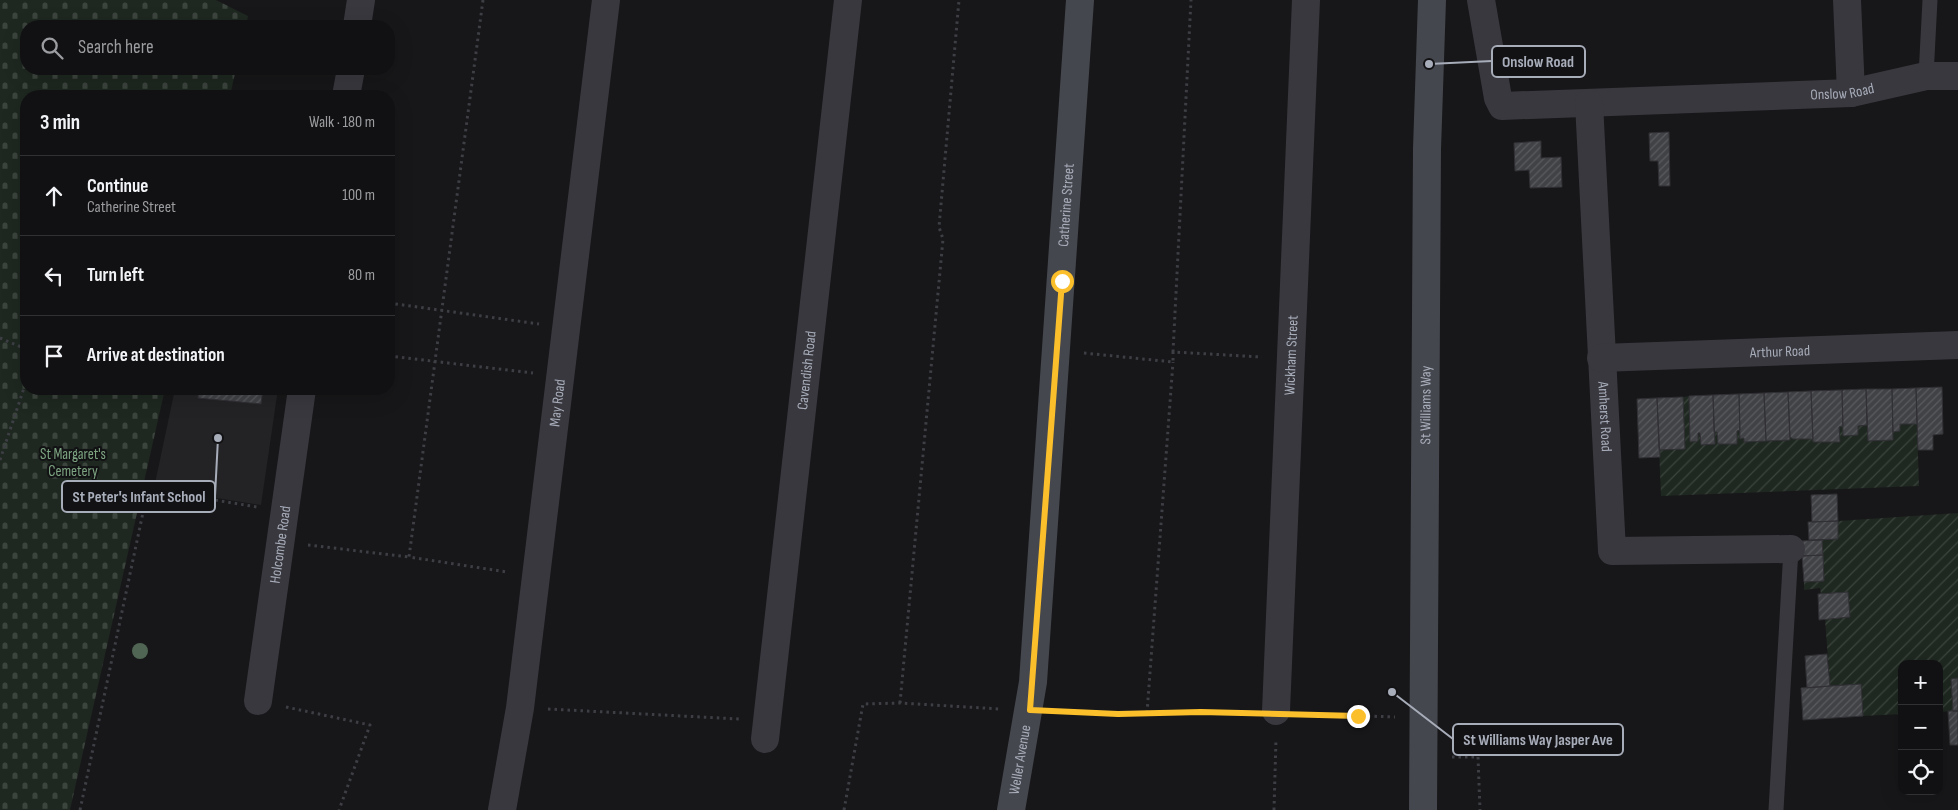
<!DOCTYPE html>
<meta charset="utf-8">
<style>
body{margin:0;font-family:"Sofia Sans Condensed",sans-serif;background:#1a1a1c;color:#f1f3f6}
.controls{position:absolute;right:15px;bottom:15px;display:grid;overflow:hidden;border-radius:10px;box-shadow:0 5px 20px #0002}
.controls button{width:45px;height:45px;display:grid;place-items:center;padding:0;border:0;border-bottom:1px solid #303133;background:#111113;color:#f1f3f6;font:25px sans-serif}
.stop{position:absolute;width:15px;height:15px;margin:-11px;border:4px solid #fbbf2c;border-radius:50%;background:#fff}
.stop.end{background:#fbbf2c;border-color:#fff;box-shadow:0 1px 5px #0008}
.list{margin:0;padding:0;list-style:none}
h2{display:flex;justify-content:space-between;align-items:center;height:65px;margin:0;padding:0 20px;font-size:21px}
h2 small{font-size:16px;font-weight:400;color:#9c9da0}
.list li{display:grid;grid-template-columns:32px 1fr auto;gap:15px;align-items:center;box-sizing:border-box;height:80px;padding:0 20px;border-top:1px solid #303133}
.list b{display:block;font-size:19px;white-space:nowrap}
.list p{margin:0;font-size:16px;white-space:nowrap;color:#9c9da0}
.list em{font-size:16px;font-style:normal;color:#9c9da0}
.icon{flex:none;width:28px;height:28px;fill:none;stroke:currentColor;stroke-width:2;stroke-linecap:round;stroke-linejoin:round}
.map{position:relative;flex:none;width:1958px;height:810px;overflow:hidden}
.search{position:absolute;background:#111113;box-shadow:0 5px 20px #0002;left:20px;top:20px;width:375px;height:55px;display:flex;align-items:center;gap:12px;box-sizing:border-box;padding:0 18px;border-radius:20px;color:#9c9da0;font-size:19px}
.panel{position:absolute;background:#111113;box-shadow:0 5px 20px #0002;left:20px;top:90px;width:375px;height:305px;border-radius:20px}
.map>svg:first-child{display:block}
.built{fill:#232326}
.cemetery{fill:url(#cemetery-stones)}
.garden{fill:url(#garden-furrows)}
.building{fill:url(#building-hatch);stroke:#313135}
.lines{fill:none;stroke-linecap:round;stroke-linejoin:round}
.path{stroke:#3d3f45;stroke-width:3;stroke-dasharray:2.5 4;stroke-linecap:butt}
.lane{stroke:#38383e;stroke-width:15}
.street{stroke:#38383e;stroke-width:28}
.secondary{stroke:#45474e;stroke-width:28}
.tree{fill:#506553}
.route{stroke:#fbbf2c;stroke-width:6}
.labels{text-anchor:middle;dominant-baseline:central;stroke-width:4;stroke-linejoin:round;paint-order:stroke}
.street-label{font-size:15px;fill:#a8adba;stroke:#121214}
.park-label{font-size:15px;fill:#7ea582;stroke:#121214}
.leader{fill:none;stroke:#a8adba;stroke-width:2}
.callout-dot{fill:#a8adba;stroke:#121214;stroke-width:2}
.callout{fill:#121214;stroke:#a8adba;stroke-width:2}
.callout-label{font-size:16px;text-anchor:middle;font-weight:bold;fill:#a8adba}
</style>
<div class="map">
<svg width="1958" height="810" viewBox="0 0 1958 810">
<defs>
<pattern id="cemetery-stones" width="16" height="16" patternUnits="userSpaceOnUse" patternTransform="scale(1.25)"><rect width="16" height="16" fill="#1e2720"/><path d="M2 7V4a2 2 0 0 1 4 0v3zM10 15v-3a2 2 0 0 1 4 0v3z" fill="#3c443e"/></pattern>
<pattern id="garden-furrows" width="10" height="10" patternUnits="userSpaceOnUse" patternTransform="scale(1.25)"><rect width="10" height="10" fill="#1e2720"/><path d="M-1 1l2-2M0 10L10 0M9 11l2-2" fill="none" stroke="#3c443e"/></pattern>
<pattern id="building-hatch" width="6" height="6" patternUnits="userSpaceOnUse" patternTransform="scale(1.25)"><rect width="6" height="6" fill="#414246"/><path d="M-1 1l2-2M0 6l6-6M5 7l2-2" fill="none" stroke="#5a5b5f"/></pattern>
</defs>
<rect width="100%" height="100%" fill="#171719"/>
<path class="built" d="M 175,389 L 278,389 L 261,505 L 154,488 Z"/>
<path class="cemetery" d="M 0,0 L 216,0 L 248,16 L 246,26 L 26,26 L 26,69 L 236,69 L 230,96 L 26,96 L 26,389 L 165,389 L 70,810 L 0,810 Z"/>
<path class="garden" d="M 1689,396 L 1690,441 L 1700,433 L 1701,445 L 1715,444 L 1714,432 L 1717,432 L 1718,444 L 1737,444 L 1737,431 L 1740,430 L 1741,439 L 1744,438 L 1744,442 L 1789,440 L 1790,437 L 1813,439 L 1813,442 L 1840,442 L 1839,427 L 1843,426 L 1844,436 L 1857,435 L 1858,426 L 1867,425 L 1868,441 L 1893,440 L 1893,432 L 1900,431 L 1900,424 L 1917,424 L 1919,486 L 1661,496 L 1659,450 L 1685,449 L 1683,397 Z
M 1958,513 L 1958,678 L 1951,679 L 1953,711 L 1939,712 L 1939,664 L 1902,664 L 1902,714 L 1863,716 L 1861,685 L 1830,686 L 1825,619 L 1850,617 L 1848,592 L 1821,594 L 1820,588 L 1804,590 L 1804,582 L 1824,581 L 1822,540 L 1838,539 L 1838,521 Z"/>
<path class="building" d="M 1669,132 L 1670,186 L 1659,186 L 1658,161 L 1650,161 L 1649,133 Z
M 1541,141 L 1541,158 L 1561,157 L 1562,187 L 1530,188 L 1529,170 L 1515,171 L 1514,143 Z
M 1942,387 L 1943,434 L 1933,435 L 1933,450 L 1918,450 L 1916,388 Z
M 1916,388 L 1917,424 L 1900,424 L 1900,431 L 1893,432 L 1892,389 Z
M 199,389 L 263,389 L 261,404 L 198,398 Z
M 1866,389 L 1892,389 L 1893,440 L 1868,441 Z
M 1866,389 L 1867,425 L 1858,426 L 1858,435 L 1843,436 L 1842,390 Z
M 1842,390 L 1843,426 L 1839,427 L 1840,442 L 1813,442 L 1811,391 Z
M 1811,391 L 1813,439 L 1793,439 L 1790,437 L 1788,392 Z
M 1788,392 L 1790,440 L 1766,441 L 1764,393 Z
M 1764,393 L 1766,441 L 1744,442 L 1744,438 L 1740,439 L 1739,394 Z
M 1739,394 L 1740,430 L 1737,431 L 1737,444 L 1718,444 L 1717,432 L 1714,432 L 1713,395 Z
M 1713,395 L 1715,444 L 1701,445 L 1700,433 L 1698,433 L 1698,441 L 1690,442 L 1689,396 Z
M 1683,397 L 1685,449 L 1659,450 L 1657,398 Z
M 1657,398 L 1660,457 L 1639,458 L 1637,399 Z
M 1837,494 L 1838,521 L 1812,522 L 1811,495 Z
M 1838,521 L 1838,539 L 1809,540 L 1808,522 Z
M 1822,540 L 1823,555 L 1802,556 L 1802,541 Z
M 1823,555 L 1824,581 L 1804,582 L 1802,556 Z
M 1848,592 L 1850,617 L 1819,620 L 1818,594 Z
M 1827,654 L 1830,686 L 1807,688 L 1805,656 Z
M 1958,678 L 1958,711 L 1953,711 L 1951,679 Z
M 1861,684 L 1863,716 L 1803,720 L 1801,688 Z
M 1948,711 L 1958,711 L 1958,745 L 1950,745 Z"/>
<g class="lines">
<path class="path" d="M 483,0 L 409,557 L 507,572
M 389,303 L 539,324
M 0,338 L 26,349
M 1173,352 L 1191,0
M 1084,353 L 1173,362 L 1173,352 L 1262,357
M 389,356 L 533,373
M 0,460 L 26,382
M 308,545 L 409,557
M 900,703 L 943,239 L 939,227 L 959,0
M 286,707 L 370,725 L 339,810
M 548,709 L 739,719
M 1056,711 C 1121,715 1185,711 1250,714
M 1147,713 L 1173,362
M 1303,714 L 1395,717
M 1452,757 L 1478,757 L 1480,810
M 80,810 L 148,489 L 257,507
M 844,810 L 863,704 L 900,703 L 1000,709
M 1274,810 L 1276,739"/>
<path class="lane" d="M 1926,76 L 1930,0
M 1776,810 L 1791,549"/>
<g class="street">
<path id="s1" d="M 1481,0 L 1498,98 L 1502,106 L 1851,93 L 1926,76 L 1958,76"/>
<path d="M 1847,0 L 1851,93"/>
<path d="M 357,26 L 361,0"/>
<path d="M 346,96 L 351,69"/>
<path id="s2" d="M 1589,103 L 1612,551 L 1791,549"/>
<path id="s3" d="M 1601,358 L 1958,345"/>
<path id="s4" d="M 258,701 L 302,389"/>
<path id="s5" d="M 1276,711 L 1306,0"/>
<path id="s6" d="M 765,739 L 848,0"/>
<path id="s7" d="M 502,810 L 520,708 L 606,0"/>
</g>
<g class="secondary">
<path id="s8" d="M 1011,810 L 1033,682 L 1080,0"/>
<path id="s9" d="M 1423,810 L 1427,149 L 1432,0"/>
</g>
</g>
<circle class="tree" cx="140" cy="651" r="8"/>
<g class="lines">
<path class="route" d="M 1062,281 L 1030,710 L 1118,714 L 1201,712 L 1358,716"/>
</g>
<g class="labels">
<g class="street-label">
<text stroke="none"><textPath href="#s1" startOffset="449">Onslow Road</textPath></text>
<text stroke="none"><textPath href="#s8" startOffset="608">Catherine Street</textPath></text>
<text stroke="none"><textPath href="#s3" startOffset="179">Arthur Road</textPath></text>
<text stroke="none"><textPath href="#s5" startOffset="356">Wickham Street</textPath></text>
<text stroke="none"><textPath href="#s6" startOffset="371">Cavendish Road</textPath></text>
<text stroke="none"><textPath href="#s7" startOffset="411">May Road</textPath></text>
<text stroke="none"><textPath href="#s9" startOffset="405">St Williams Way</textPath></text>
<text stroke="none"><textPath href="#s2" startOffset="314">Amherst Road</textPath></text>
<text stroke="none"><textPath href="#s4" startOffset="158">Holcombe Road</textPath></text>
<text stroke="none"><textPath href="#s8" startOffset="51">Weller Avenue</textPath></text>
</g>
<g class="park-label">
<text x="73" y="454">St Margaret's<tspan x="73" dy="17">Cemetery</tspan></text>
</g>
</g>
<path class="leader" d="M1429 64L1492 61M218 438L215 496M1392 692L1453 739"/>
<g class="callout-dot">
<circle cx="1429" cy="64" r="5"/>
<circle cx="218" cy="438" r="5"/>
<circle cx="1392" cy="692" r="5"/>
</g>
<g class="callout">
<rect x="1492" y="46" width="93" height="31" rx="5"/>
<rect x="62" y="481" width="153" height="31" rx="5"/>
<rect x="1453" y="724" width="170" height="31" rx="5"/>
</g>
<g class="callout-label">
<text x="1538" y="67">Onslow Road</text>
<text x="139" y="502">St Peter's Infant School</text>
<text x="1538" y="745">St Williams Way Jasper Ave</text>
</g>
</svg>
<div class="controls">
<button>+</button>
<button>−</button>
<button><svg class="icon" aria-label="locate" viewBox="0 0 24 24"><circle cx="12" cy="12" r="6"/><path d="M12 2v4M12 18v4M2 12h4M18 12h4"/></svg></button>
</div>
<div class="stop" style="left:1062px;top:281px"></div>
<div class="stop end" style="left:1358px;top:716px"></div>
<div class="search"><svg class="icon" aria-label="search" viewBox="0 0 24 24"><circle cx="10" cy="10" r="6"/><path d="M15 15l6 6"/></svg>Search here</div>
<section class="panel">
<h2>3 min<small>Walk · 180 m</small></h2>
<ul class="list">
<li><svg class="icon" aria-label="ahead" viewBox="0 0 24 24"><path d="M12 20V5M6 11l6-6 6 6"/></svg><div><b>Continue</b><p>Catherine Street</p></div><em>100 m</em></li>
<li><svg class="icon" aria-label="left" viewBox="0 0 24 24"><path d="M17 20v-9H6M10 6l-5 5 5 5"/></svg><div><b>Turn left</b></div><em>80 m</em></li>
<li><svg class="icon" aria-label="arrive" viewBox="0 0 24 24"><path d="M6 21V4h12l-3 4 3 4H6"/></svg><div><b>Arrive at destination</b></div></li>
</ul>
</section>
</div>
